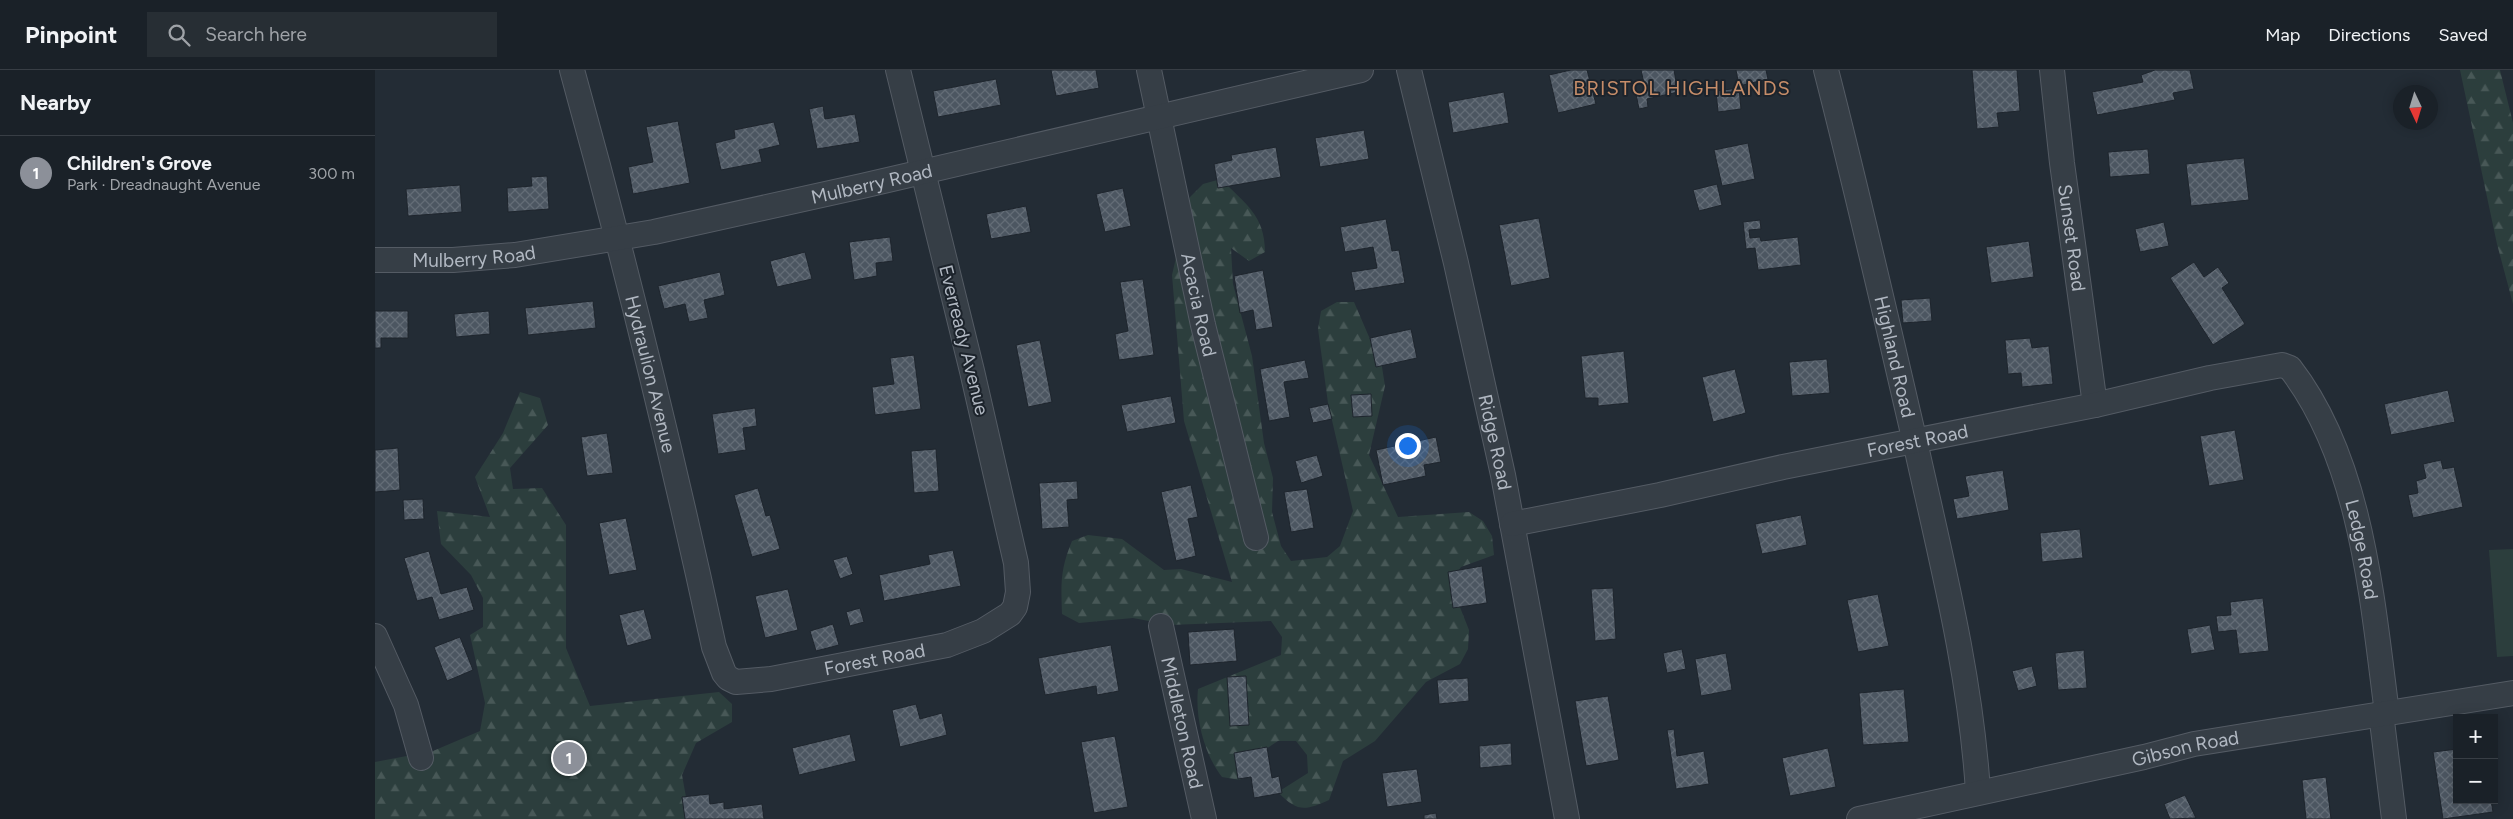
<!DOCTYPE html>
<meta charset="utf-8">
<style>
body{margin:0;font-family:Figtree,sans-serif;background:#272e34;color:#f1f3f6}
.controls{position:absolute;right:15px;bottom:15px;display:grid;overflow:hidden;border-radius:0px;box-shadow:0 2px 12px #0003}
.controls button{width:45px;height:45px;display:grid;place-items:center;padding:0;border:0;border-bottom:1px solid #383e45;background:#1a2128;color:#f1f3f6;font:25px sans-serif}
.compass{position:absolute;left:2018px;top:15px;width:45px;height:45px;border-radius:50%;background:#1a2128;box-shadow:0 2px 12px #0003;rotate:176deg}
.you{position:absolute;left:1032px;top:375px;width:18px;height:18px;margin:-12px;border:4px solid #fff;border-radius:50%;background:#1a73e8;box-shadow:0 0 0 8px #1a73e833}
.badge{display:grid;place-items:center;width:32px;height:32px;border-radius:50%;background:#8c9099;color:#fff;font-size:16px;font-weight:700}
.pin{position:absolute;translate:-50% -50%;border:2px solid #fff;box-shadow:0 1px 5px #0006}
.list{margin:0;padding:0;list-style:none}
h2{display:flex;justify-content:space-between;align-items:center;height:65px;margin:0;padding:0 20px;font-size:21px}
h2 small{font-size:16px;font-weight:400;color:#9fa3a8}
.list li{display:grid;grid-template-columns:32px 1fr auto;gap:15px;align-items:center;box-sizing:border-box;height:75px;padding:0 20px;border-top:1px solid #383e45}
.list b{display:block;font-size:19px;white-space:nowrap}
.list p{margin:0;font-size:16px;white-space:nowrap;color:#9fa3a8}
.list em{font-size:16px;font-style:normal;color:#9fa3a8}
.icon{flex:none;width:28px;height:28px;fill:none;stroke:currentColor;stroke-width:2;stroke-linecap:round;stroke-linejoin:round}
.map{position:relative;flex:none;width:2138px;height:749px;overflow:hidden}
header{display:flex;align-items:center;gap:30px;box-sizing:border-box;height:70px;padding:0 25px;background:#1a2128;border-bottom:1px solid #383e45}
header strong{font-size:24px}
nav{display:flex;gap:28px;margin-inline-start:auto;font-size:18px}
.search{width:350px;height:45px;background:#272e34;display:flex;align-items:center;gap:12px;box-sizing:border-box;padding:0 18px;border-radius:0px;color:#9fa3a8;font-size:19px}
main{display:flex}
aside{flex:1;background:#1a2128}
.map>svg:first-child{display:block}
.green{fill:#2c3e3d}
.forest{fill:url(#forest-firs)}
.building{fill:url(#building-cross-hatch);stroke:#1e252d}
.lines{fill:none;stroke-linecap:round;stroke-linejoin:round}
.street-casing{stroke:#545b64;stroke-width:26}
.street{stroke:#363e46;stroke-width:24}
.labels{text-anchor:middle;dominant-baseline:central;stroke-width:4;stroke-linejoin:round;paint-order:stroke}
.street-label{font-size:19px;fill:#b1b8c2;stroke:#1c232b}
.neighbourhood-label{font-size:20px;letter-spacing:1px;fill:#c68d69;stroke:#1c232b}
</style>
<header>
<strong>Pinpoint</strong>
<div class="search"><svg class="icon" aria-label="search" viewBox="0 0 24 24"><circle cx="10" cy="10" r="6"/><path d="M15 15l6 6"/></svg>Search here</div>
<nav><a>Map</a><a>Directions</a><a>Saved</a></nav>
</header>
<main>
<aside>
<h2>Nearby<small></small></h2>
<ul class="list">
<li><span class="badge">1</span><div><b>Children's Grove</b><p>Park · Dreadnaught Avenue</p></div><em>300 m</em></li>
</ul>
</aside>
<div class="map">
<svg width="2138" height="749" viewBox="0 0 2138 749">
<defs>
<pattern id="forest-firs" width="22" height="20" patternUnits="userSpaceOnUse" patternTransform="scale(1.25)"><rect width="22" height="20" fill="#2c3e3d"/><path d="M5 1l3.5 6h-7zM16 11l3.5 6h-7z" fill="#485857"/></pattern>
<pattern id="building-cross-hatch" width="8" height="8" patternUnits="userSpaceOnUse" patternTransform="scale(1.25)"><rect width="8" height="8" fill="#4c5661"/><path d="M0 0l8 8M0 8l8-8" fill="none" stroke="#636c76"/></pattern>
</defs>
<rect width="100%" height="100%" fill="#232c35"/>
<path class="green" d="M 2138,479 L 2138,586 L 2122,587 L 2114,480 Z"/>
<path class="forest" d="M 2085,0 L 2125,0 L 2138,53 L 2138,234 L 2122,174 Z
M 846,109 C 870,134 890,145 890,182 L 874,191 L 856,178 L 858,214 L 877,286 L 889,373 L 898,408 L 897,442 L 906,476 L 916,491 L 952,487 L 965,476 L 978,441 L 953,333 L 943,259 L 946,241 L 962,232 L 979,232 L 1007,297 L 1010,316 L 994,385 L 1023,447 L 1094,442 L 1108,451 L 1117,466 L 1119,485 L 1086,497 L 1075,512 L 1094,560 L 1093,579 L 1085,594 L 1051,612 L 1000,671 L 968,691 L 954,730 C 930,741 922,742 903,722 L 933,703 L 932,685 L 921,671 L 903,671 L 888,681 L 865,710 L 847,707 C 829,684 820,648 823,619 L 906,585 L 907,567 L 896,551 L 795,555 L 758,548 L 704,553 L 687,544 C 686,513 685,500 697,471 L 713,465 L 747,469 L 789,500 L 806,499 L 857,512 L 809,351 L 797,205 L 815,127 L 828,114 Z
M 145,322 L 165,328 L 173,355 L 135,398 L 138,419 L 167,418 L 191,455 L 191,578 L 215,636 L 344,622 L 357,634 L 357,652 L 321,673 L 307,705 L 315,749 L 0,749 L 0,692 L 58,681 L 105,661 L 110,633 L 95,565 L 108,557 L 108,528 L 96,505 L 66,474 L 62,441 L 115,447 L 100,407 L 128,363 Z"/>
<path class="building" d="M 676,0 L 721,0 L 724,18 L 681,26 Z
M 1196,0 L 1212,0 L 1221,34 L 1183,43 L 1174,5 Z
M 1266,0 L 1299,0 L 1303,22 L 1272,29 L 1273,37 L 1264,39 L 1261,24 L 1271,22 Z
M 1361,0 L 1391,0 L 1393,9 L 1364,16 Z
M 1597,0 L 1642,0 L 1645,41 L 1622,43 L 1624,57 L 1602,59 Z
M 1780,0 L 1815,0 L 1819,19 L 1798,23 L 1800,30 L 1722,45 L 1717,22 L 1768,12 L 1766,5 Z
M 621,9 L 626,35 L 563,47 L 558,21 Z
M 1364,18 L 1366,39 L 1343,42 L 1341,21 Z
M 1129,22 L 1134,53 L 1078,63 L 1073,32 Z
M 448,36 L 450,49 L 480,44 L 485,72 L 442,79 L 434,39 Z
M 303,51 L 315,113 L 258,124 L 253,97 L 278,92 L 271,57 Z
M 399,52 L 405,75 L 384,80 L 387,92 L 346,100 L 340,73 L 360,68 L 359,60 Z
M 989,60 L 994,89 L 945,97 L 940,68 Z
M 1373,73 L 1380,109 L 1347,116 L 1339,80 Z
M 901,77 L 906,107 L 843,118 L 839,94 L 857,90 L 856,85 Z
M 1773,79 L 1775,104 L 1735,107 L 1733,82 Z
M 1869,88 L 1874,130 L 1816,136 L 1811,94 Z
M 172,106 L 174,139 L 133,142 L 132,118 L 157,116 L 156,107 Z
M 1342,114 L 1347,135 L 1324,141 L 1318,120 Z
M 85,115 L 87,142 L 33,146 L 31,119 Z
M 748,118 L 756,156 L 730,162 L 721,124 Z
M 651,136 L 656,162 L 616,169 L 611,144 Z
M 1164,148 L 1175,208 L 1136,216 L 1124,155 Z
M 1011,149 L 1017,181 L 1024,180 L 1030,213 L 980,221 L 976,202 L 1002,198 L 998,177 L 970,182 L 965,157 Z
M 1385,150 L 1386,159 L 1374,160 L 1375,168 L 1385,167 L 1386,171 L 1423,167 L 1426,195 L 1383,200 L 1380,178 L 1371,179 L 1368,152 Z
M 1789,152 L 1794,176 L 1765,182 L 1760,159 Z
M 515,167 L 518,191 L 501,193 L 502,206 L 479,210 L 474,172 Z
M 1654,171 L 1659,207 L 1616,213 L 1611,177 Z
M 430,182 L 437,209 L 402,217 L 395,191 Z
M 1819,192 L 1829,207 L 1843,197 L 1854,213 L 1847,218 L 1870,254 L 1838,275 L 1795,208 Z
M 888,200 L 898,257 L 881,260 L 878,240 L 865,243 L 859,206 Z
M 345,202 L 350,225 L 329,230 L 333,248 L 314,252 L 310,234 L 289,239 L 283,216 Z
M 768,209 L 779,285 L 744,290 L 740,264 L 753,261 L 745,212 Z
M 1555,228 L 1557,251 L 1528,253 L 1526,230 Z
M 218,231 L 221,258 L 153,265 L 150,238 Z
M 0,241 L 33,241 L 33,268 L 6,268 L 6,278 L 0,278 Z
M 114,241 L 115,264 L 81,267 L 79,244 Z
M 1036,259 L 1042,288 L 1001,297 L 995,268 Z
M 1655,268 L 1657,278 L 1674,276 L 1678,314 L 1647,317 L 1646,303 L 1633,304 L 1630,270 Z
M 665,270 L 677,332 L 653,337 L 641,275 Z
M 1249,281 L 1254,333 L 1223,336 L 1223,328 L 1210,328 L 1206,286 Z
M 539,285 L 546,339 L 500,345 L 497,317 L 519,314 L 515,288 Z
M 1452,289 L 1455,323 L 1417,326 L 1414,292 Z
M 930,290 L 934,308 L 909,312 L 915,347 L 894,351 L 885,299 Z
M 1360,299 L 1371,343 L 1338,352 L 1327,307 Z
M 2073,320 L 2080,352 L 2016,365 L 2009,334 Z
M 996,324 L 997,346 L 978,347 L 976,325 Z
M 796,326 L 801,353 L 752,362 L 746,335 Z
M 953,334 L 957,349 L 938,353 L 934,338 Z
M 380,338 L 382,356 L 368,358 L 371,380 L 343,384 L 337,344 Z
M 1860,360 L 1869,410 L 1834,416 L 1825,366 Z
M 232,363 L 238,403 L 212,406 L 206,367 Z
M 1061,367 L 1066,392 L 1049,395 L 1051,406 L 1008,415 L 1001,380 Z
M 23,378 L 25,420 L 0,422 L 0,380 Z
M 561,379 L 564,421 L 539,423 L 536,381 Z
M 942,385 L 948,406 L 926,413 L 920,391 Z
M 2066,390 L 2068,399 L 2079,397 L 2088,437 L 2038,448 L 2033,425 L 2043,423 L 2041,411 L 2051,408 L 2048,394 Z
M 1628,400 L 1634,440 L 1582,449 L 1578,429 L 1594,426 L 1590,406 Z
M 702,411 L 703,429 L 692,430 L 694,457 L 667,459 L 664,413 Z
M 816,415 L 823,447 L 813,449 L 821,486 L 801,491 L 786,422 Z
M 383,418 L 391,446 L 395,445 L 405,479 L 377,487 L 359,425 Z
M 932,419 L 939,458 L 916,462 L 909,422 Z
M 48,429 L 49,449 L 29,450 L 28,430 Z
M 1426,445 L 1432,475 L 1387,484 L 1380,454 Z
M 251,448 L 262,500 L 234,505 L 224,453 Z
M 1705,459 L 1708,488 L 1667,492 L 1665,463 Z
M 578,480 L 586,516 L 509,531 L 504,505 L 555,494 L 553,485 Z
M 54,481 L 66,524 L 92,517 L 99,540 L 64,550 L 57,527 L 42,531 L 29,488 Z
M 472,486 L 478,504 L 465,509 L 458,490 Z
M 1107,496 L 1112,533 L 1078,538 L 1073,502 Z
M 1238,518 L 1241,569 L 1220,571 L 1216,519 Z
M 413,519 L 423,560 L 390,568 L 380,526 Z
M 1503,524 L 1514,576 L 1483,582 L 1472,530 Z
M 1888,528 L 1894,581 L 1864,584 L 1861,560 L 1843,562 L 1841,546 L 1856,545 L 1855,532 Z
M 485,538 L 489,552 L 475,556 L 471,542 Z
M 269,539 L 277,569 L 252,576 L 244,545 Z
M 458,554 L 464,575 L 441,581 L 435,561 Z
M 1835,555 L 1840,580 L 1816,584 L 1812,559 Z
M 859,559 L 862,591 L 815,595 L 813,562 Z
M 85,567 L 98,600 L 72,611 L 59,577 Z
M 736,575 L 744,621 L 722,625 L 721,616 L 670,625 L 663,588 Z
M 1307,579 L 1311,599 L 1292,603 L 1288,583 Z
M 1709,580 L 1712,618 L 1683,620 L 1680,583 Z
M 1351,583 L 1357,620 L 1326,626 L 1320,589 Z
M 1657,596 L 1662,616 L 1643,621 L 1637,601 Z
M 871,606 L 874,655 L 855,656 L 852,607 Z
M 1093,608 L 1094,631 L 1064,634 L 1062,610 Z
M 1529,619 L 1534,672 L 1488,675 L 1484,623 Z
M 1233,626 L 1244,690 L 1211,696 L 1200,631 Z
M 541,634 L 545,649 L 567,643 L 572,665 L 525,677 L 517,640 Z
M 1299,659 L 1302,686 L 1329,681 L 1334,714 L 1301,719 L 1292,660 Z
M 475,664 L 481,691 L 424,705 L 417,678 Z
M 740,666 L 753,737 L 719,743 L 706,672 Z
M 1136,673 L 1137,695 L 1105,698 L 1104,676 Z
M 892,677 L 897,708 L 904,706 L 907,723 L 879,728 L 876,707 L 863,709 L 859,683 Z
M 1453,678 L 1461,717 L 1415,726 L 1407,688 Z
M 2082,679 L 2082,730 L 2116,730 L 2118,742 L 2068,749 L 2058,682 Z
M 1042,699 L 1047,732 L 1012,737 L 1007,703 Z
M 1951,707 L 1956,749 L 1931,749 L 1927,710 Z
M 334,724 L 335,734 L 349,732 L 349,739 L 387,734 L 389,749 L 310,749 L 307,727 Z
M 1810,725 L 1821,748 L 1795,749 L 1789,734 Z
M 1061,743 L 1062,749 L 1049,749 L 1049,745 Z"/>
<g class="lines">
<defs>
<g id="street">
<path id="s1" d="M 197,0 C 250,191 297,383 339,577 L 349,603 L 353,608 L 361,612 L 396,609 L 572,575 L 608,561 L 635,544 L 640,537 L 643,522 L 641,493 L 597,301 L 523,0"/>
<path id="s2" d="M 774,0 L 828,255 L 881,468"/>
<path id="s3" d="M 1034,0 L 1081,193 L 1128,405 L 1192,749"/>
<path id="s4" d="M 1451,0 C 1484,128 1513,256 1543,385 C 1568,497 1596,608 1603,722"/>
<path id="s5" d="M 1677,0 L 1687,93 L 1720,335"/>
<path id="s6" d="M 0,190 L 78,190 L 140,185 L 279,162 L 487,116 L 986,0"/>
<path id="s7" d="M 1137,454 L 1285,425 L 1408,397 L 1720,335 L 1835,308 L 1907,295 L 1915,298 C 1987,391 1997,529 2012,643"/>
<path id="s8" d="M 786,556 L 829,749"/>
<path d="M 0,566 L 31,635 L 46,688"/>
<path d="M 2006,643 L 2019,749"/>
<path id="s9" d="M 1484,749 L 1769,687 L 1819,674 L 2138,623"/>
</g>
</defs>
<use href="#street" class="street-casing"/>
<use href="#street" class="street"/>
</g>
<g class="labels">
<g class="street-label">
<text stroke="none"><textPath href="#s6" startOffset="504">Mulberry Road</textPath></text>
<text stroke="none"><textPath href="#s5" startOffset="169">Sunset Road</textPath></text>
<text stroke="none"><textPath href="#s6" startOffset="99">Mulberry Road</textPath></text>
<text stroke="none"><textPath href="#s2" startOffset="240">Acacia Road</textPath></text>
<text transform="translate(589 270) rotate(76)">Everready Avenue</text>
<text stroke="none"><textPath href="#s4" startOffset="295">Highland Road</textPath></text>
<text stroke="none"><textPath href="#s1" startOffset="314">Hydraulion Avenue</textPath></text>
<text stroke="none"><textPath href="#s7" startOffset="414">Forest Road</textPath></text>
<text stroke="none"><textPath href="#s3" startOffset="382">Ridge Road</textPath></text>
<text stroke="none"><textPath href="#s7" startOffset="992">Ledge Road</textPath></text>
<text stroke="none"><textPath href="#s1" startOffset="778">Forest Road</textPath></text>
<text stroke="none"><textPath href="#s8" startOffset="99">Middleton Road</textPath></text>
<text stroke="none"><textPath href="#s9" startOffset="334">Gibson Road</textPath></text>
</g>
<g class="neighbourhood-label">
<text x="1307" y="18">BRISTOL HIGHLANDS</text>
</g>
</g>
</svg>
<div class="controls">
<button>+</button>
<button>−</button>
</div>
<svg class="compass" viewBox="-18 -18 36 36"><path d="M0-13l5 13h-10z" fill="#e53935"/><path d="M0 13l5-13h-10z" fill="#9fa3a8"/></svg>
<div class="you"></div>
<div class="pin badge" style="left:194px;top:688px">1</div>
</div>
</main>
